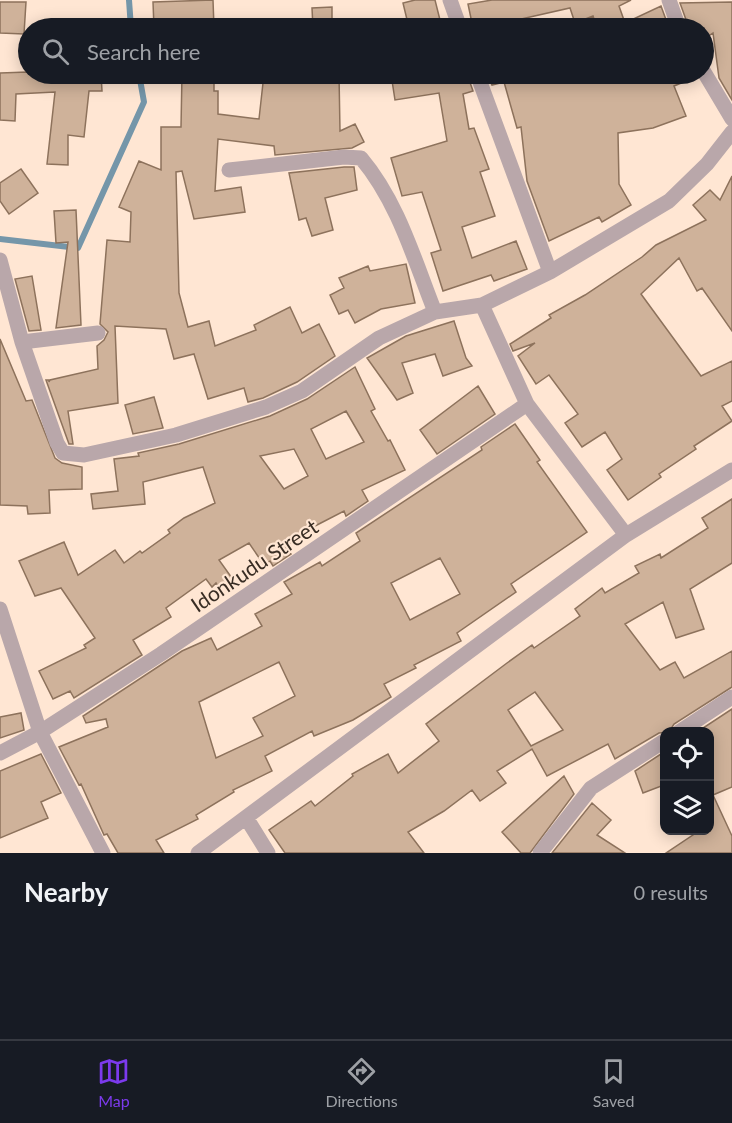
<!DOCTYPE html>
<style>
body{margin:0;font-family:Lato,sans-serif;background:#20242c;color:#f1f3f6}
.controls{position:absolute;right:18px;bottom:18px;display:grid;overflow:hidden;border-radius:12px;box-shadow:0 3px 15px #0003}
.controls button{width:54px;height:54px;display:grid;place-items:center;padding:0;border:0;border-bottom:2px solid #363941;background:#171b24;color:#f1f3f6;font:30px sans-serif}
.list{margin:0;padding:0;list-style:none}
h2{display:flex;justify-content:space-between;align-items:center;height:78px;margin:0;padding:0 24px;font-size:26px}
h2 small{font-size:20px;font-weight:400;color:#9ea1a6}
.icon{flex:none;width:33px;height:33px;fill:none;stroke:currentColor;stroke-width:2;stroke-linecap:round;stroke-linejoin:round}
.map{position:relative;flex:none;width:732px;height:853px;overflow:hidden}
.search{position:absolute;background:#171b24;box-shadow:0 3px 15px #0003;left:18px;right:18px;top:18px;height:66px;display:flex;align-items:center;gap:15px;box-sizing:border-box;padding:0 21px;border-radius:33px;color:#9ea1a6;font-size:22px}
.sheet{height:186px;background:#171b24}
nav{display:flex;justify-content:space-around;align-items:center;box-sizing:border-box;height:84px;border-top:2px solid #363941;background:#171b24;font-size:16px;color:#9ea1a6}
nav a{display:grid;justify-items:center;gap:3px}
nav .on{color:#7c3aed}
.map>svg:first-child{display:block}
.lines{fill:none;stroke-linecap:round;stroke-linejoin:round}
.stream{stroke:#7596a9;stroke-width:6}
.building{fill:#cfb29a;stroke:#8d725c;stroke-width:1.5;fill-rule:evenodd}
.minor{stroke:#b9a7aa;stroke-width:15}
.labels{text-anchor:middle;dominant-baseline:central;stroke-width:4.5;stroke-linejoin:round;paint-order:stroke}
.street-label{font-size:21px;fill:#382c23;stroke:#ffe6d3}
</style>
<div class="map">
<svg width="732" height="853" viewBox="0 0 732 853">
<rect width="100%" height="100%" fill="#ffe6d3"/>
<g class="lines">
<path class="stream" d="M 129,0 L 131,28
M 0,239 L 78,248 L 144,102 L 139,74"/>
</g>
<path class="building" d="M 213,0 L 214,28 L 154,28 L 153,2 Z
M 415,0 L 435,0 L 442,28 L 409,28 L 403,3 Z
M 492,0 L 631,0 L 619,6 L 625,23 L 661,6 L 669,28 L 597,28 L 593,16 L 575,23 L 570,8 L 499,24 L 500,28 L 473,28 L 468,4 Z
M 0,2 L 26,2 L 24,34 L 0,33 Z
M 732,2 L 732,100 L 719,78 L 713,33 L 704,39 L 704,28 L 689,28 L 680,3 Z
M 332,7 L 332,28 L 313,28 L 312,8 Z
M 28,72 L 101,74 L 102,91 L 89,91 L 84,137 L 68,135 L 68,165 L 47,164 L 55,92 L 16,94 L 15,121 L 0,120 L 0,73 Z
M 182,74 L 214,74 L 214,91 L 218,91 L 218,114 L 259,119 L 264,74 L 339,74 L 340,131 L 355,124 L 364,142 L 352,148 L 275,155 L 274,146 L 218,139 L 215,191 L 241,187 L 245,212 L 194,219 L 182,171 L 176,172 L 179,293 L 188,327 L 209,321 L 215,346 L 256,330 L 254,325 L 290,307 L 302,333 L 319,324 L 335,356 L 297,382 L 263,398 L 248,402 L 244,388 L 208,399 L 194,354 L 174,359 L 166,329 L 115,326 L 118,403 L 68,411 L 73,444 L 69,444 L 46,380 L 49,380 L 49,382 L 50,380 L 98,369 L 97,346 L 104,340 L 108,332 L 100,324 L 107,240 L 130,242 L 131,212 L 119,207 L 139,161 L 161,170 L 161,127 L 181,127 Z
M 391,74 L 467,74 L 473,91 L 463,94 L 469,129 L 474,128 L 489,169 L 480,172 L 495,216 L 462,227 L 472,258 L 516,241 L 527,269 L 494,281 L 491,275 L 443,291 L 431,253 L 441,250 L 422,192 L 402,196 L 391,158 L 447,141 L 439,93 L 395,100 Z
M 487,74 L 695,74 L 696,77 L 674,86 L 686,116 L 653,128 L 618,133 L 619,184 L 631,205 L 602,222 L 599,217 L 549,241 L 527,181 L 521,127 L 517,128 L 504,82 L 492,85 Z
M 344,167 L 354,167 L 357,190 L 325,198 L 333,230 L 312,236 L 306,218 L 299,220 L 289,173 Z
M 21,169 L 38,193 L 9,214 L 0,201 L 0,183 Z
M 732,176 L 732,331 L 702,288 L 697,291 L 679,258 L 641,294 L 701,376 L 732,361 L 732,401 L 722,406 L 732,421 L 694,446 L 696,449 L 659,474 L 661,477 L 628,500 L 607,470 L 622,459 L 605,432 L 582,447 L 565,423 L 578,414 L 549,375 L 536,384 L 518,356 L 535,343 L 513,351 L 510,344 L 551,318 L 549,315 L 585,295 L 642,257 L 656,245 L 706,220 L 693,205 L 710,190 L 720,200 Z
M 76,210 L 81,325 L 56,328 L 68,242 L 56,243 L 54,211 Z
M 406,264 L 415,303 L 381,309 L 355,323 L 348,310 L 339,314 L 330,295 L 344,288 L 339,278 L 368,266 L 370,271 Z
M 32,276 L 41,330 L 29,331 L 15,279 Z
M 454,321 L 466,358 L 472,366 L 443,376 L 435,354 L 402,363 L 413,393 L 397,400 L 367,358 L 406,336 Z
M 0,339 L 26,401 L 32,400 L 55,458 L 62,463 L 82,467 L 82,489 L 49,490 L 50,513 L 28,514 L 27,506 L 0,505 Z
M 355,367 L 375,409 L 371,411 L 388,441 L 390,440 L 405,470 L 362,490 L 368,501 L 346,516 L 344,511 L 317,525 L 286,547 L 291,554 L 273,566 L 270,561 L 264,565 L 249,543 L 219,560 L 232,578 L 219,588 L 216,583 L 212,587 L 206,579 L 166,608 L 171,617 L 133,640 L 142,655 L 74,698 L 70,691 L 53,699 L 39,671 L 86,648 L 84,645 L 95,638 L 61,588 L 35,596 L 19,561 L 64,542 L 78,575 L 115,550 L 124,563 L 140,551 L 142,553 L 170,533 L 168,530 L 184,518 L 215,503 L 203,467 L 143,482 L 145,504 L 93,509 L 91,494 L 118,491 L 114,459 L 139,456 L 138,453 L 179,444 L 270,416 L 307,399 ZM 346,411 L 364,442 L 326,459 L 311,429 ZM 294,449 L 308,476 L 284,489 L 260,456 Z
M 478,386 L 495,414 L 437,454 L 420,430 Z
M 154,397 L 163,428 L 133,434 L 125,405 Z
M 515,424 L 540,460 L 537,462 L 587,532 L 511,584 L 516,592 L 457,633 L 461,641 L 414,665 L 416,668 L 384,684 L 391,697 L 353,720 L 314,736 L 312,731 L 265,756 L 272,771 L 233,790 L 234,792 L 196,815 L 198,819 L 156,840 L 164,853 L 118,853 L 107,834 L 104,835 L 81,784 L 79,785 L 59,747 L 108,727 L 106,719 L 86,723 L 83,716 L 182,651 L 211,638 L 217,650 L 262,626 L 255,614 L 292,594 L 284,582 L 320,562 L 322,566 L 360,541 L 356,533 L 482,450 L 481,447 ZM 440,558 L 460,594 L 410,620 L 391,583 ZM 279,662 L 295,696 L 253,718 L 263,736 L 216,758 L 199,702 Z
M 732,499 L 732,563 L 690,589 L 704,629 L 676,638 L 663,602 L 625,624 L 660,670 L 675,662 L 684,678 L 732,651 L 732,687 L 674,724 L 669,732 L 659,733 L 615,759 L 608,744 L 547,776 L 532,749 L 497,771 L 506,783 L 480,801 L 472,790 L 444,811 L 408,832 L 424,853 L 285,853 L 269,830 L 311,801 L 315,806 L 353,776 L 352,774 L 388,754 L 398,773 L 439,741 L 426,724 L 507,663 L 532,645 L 534,648 L 580,616 L 575,609 L 602,588 L 605,593 L 639,573 L 635,566 L 660,554 L 661,558 L 708,528 L 702,518 ZM 535,692 L 563,730 L 531,746 L 508,710 Z
M 732,709 L 732,787 L 713,795 L 732,836 L 732,853 L 666,853 L 699,831 L 710,831 L 710,732 L 697,732 Z
M 21,713 L 24,730 L 0,738 L 0,717 Z
M 664,752 L 664,785 L 643,793 L 635,771 Z
M 41,754 L 61,793 L 41,802 L 48,818 L 0,838 L 0,771 Z
M 564,776 L 574,794 L 530,853 L 521,853 L 502,832 Z
M 592,803 L 611,820 L 597,835 L 625,853 L 552,853 Z"/>
<g class="lines">
<path class="minor" d="M 450,0 L 460,28
M 669,0 L 679,28
M 704,72 L 732,119
M 477,74 L 550,272
M 229,170 L 344,157 L 361,158 C 398,202 414,259 435,312
M 0,260 L 22,342 L 57,443 L 63,453 L 84,455 L 176,435 L 266,407 L 302,391 L 379,338 L 435,312 L 482,305 L 550,272 L 669,201 L 707,164 L 732,132
M 482,305 L 527,404 L 626,535
M 22,342 L 98,333
M 0,609 L 40,732 L 103,853
M 679,732 L 732,697
M 0,753 L 40,732 L 161,654 L 527,404
M 247,819 L 268,853
M 198,853 L 626,535 L 732,470
M 540,853 L 591,788 L 664,741"/>
</g>
<g class="labels">
<g class="street-label">
<text transform="translate(254 565) rotate(-34)">Idonkudu Street</text>
</g>
</g>
</svg>
<div class="controls">
<button><svg class="icon" aria-label="locate" viewBox="0 0 24 24"><circle cx="12" cy="12" r="6"/><path d="M12 2v4M12 18v4M2 12h4M18 12h4"/></svg></button>
<button><svg class="icon" aria-label="layers" viewBox="0 0 24 24"><path d="M12 4l9 5-9 5-9-5zM3 14l9 5 9-5"/></svg></button>
</div>
<div class="search"><svg class="icon" aria-label="search" viewBox="0 0 24 24"><circle cx="10" cy="10" r="6"/><path d="M15 15l6 6"/></svg>Search here</div>
</div>
<section class="sheet">
<h2>Nearby<small>0 results</small></h2>
<ul class="list">
</ul>
</section>
<nav>
<a class="on"><svg class="icon" aria-label="map" viewBox="0 0 24 24"><path d="M3 6l6-2 6 2 6-2v14l-6 2-6-2-6 2zM9 4v14M15 6v14"/></svg>Map</a>
<a><svg class="icon" aria-label="directions" viewBox="0 0 24 24"><path d="M12 3l9 9-9 9-9-9zM9 14v-3h6M13 9l2 2-2 2"/></svg>Directions</a>
<a><svg class="icon" aria-label="saved" viewBox="0 0 24 24"><path d="M7 4h10v16l-5-4-5 4z"/></svg>Saved</a>
</nav>
